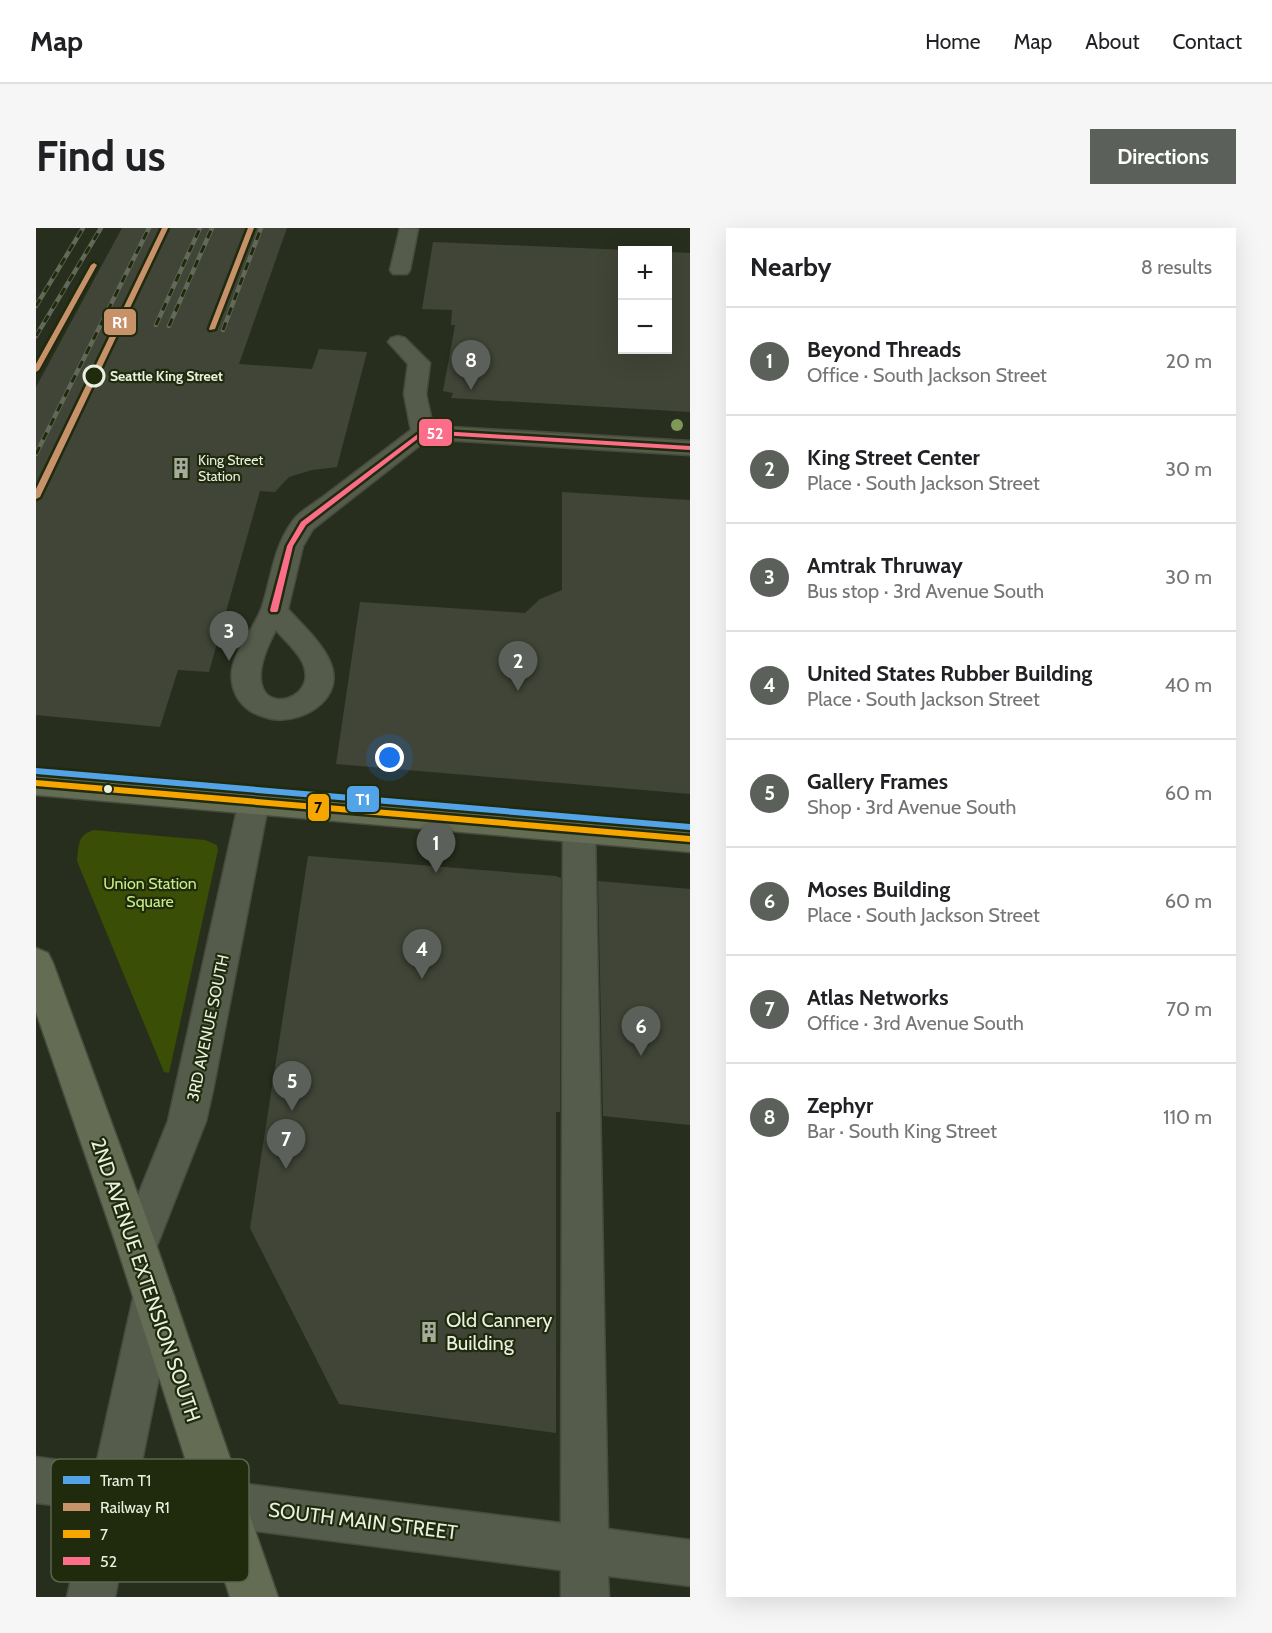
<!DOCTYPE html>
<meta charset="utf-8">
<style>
body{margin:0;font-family:Cabin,sans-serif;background:#f6f6f6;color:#202124}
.controls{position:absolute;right:18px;top:18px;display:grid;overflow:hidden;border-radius:0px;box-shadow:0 6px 24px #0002}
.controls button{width:54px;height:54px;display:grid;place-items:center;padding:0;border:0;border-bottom:2px solid #e0e0e0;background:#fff;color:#202124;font:30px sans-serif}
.you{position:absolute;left:354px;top:530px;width:21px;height:21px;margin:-15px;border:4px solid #fff;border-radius:50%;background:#1a73e8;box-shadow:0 0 0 9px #1a73e833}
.badge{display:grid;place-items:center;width:39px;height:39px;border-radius:50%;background:#5c605a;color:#fff;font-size:20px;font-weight:700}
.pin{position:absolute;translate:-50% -50px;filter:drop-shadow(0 2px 3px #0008)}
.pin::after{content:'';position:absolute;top:32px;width:21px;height:18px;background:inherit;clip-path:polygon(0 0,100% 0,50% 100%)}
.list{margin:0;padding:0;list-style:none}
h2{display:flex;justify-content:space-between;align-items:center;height:78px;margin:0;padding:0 24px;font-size:26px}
h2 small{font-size:20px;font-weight:400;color:#757577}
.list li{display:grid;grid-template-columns:39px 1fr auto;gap:18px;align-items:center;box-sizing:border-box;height:108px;padding:0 24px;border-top:2px solid #e0e0e0}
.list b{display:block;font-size:22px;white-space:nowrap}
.list p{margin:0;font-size:20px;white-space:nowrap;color:#757577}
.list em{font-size:20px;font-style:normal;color:#757577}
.map{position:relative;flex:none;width:654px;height:1369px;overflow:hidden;border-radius:0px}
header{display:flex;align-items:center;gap:36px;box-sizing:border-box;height:84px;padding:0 30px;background:#fff;border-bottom:2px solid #e0e0e0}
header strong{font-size:28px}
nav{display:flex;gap:33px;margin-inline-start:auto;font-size:21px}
.intro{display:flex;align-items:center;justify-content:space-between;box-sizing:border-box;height:144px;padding:0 36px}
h1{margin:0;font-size:42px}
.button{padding:15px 27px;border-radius:0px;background:#5c605a;color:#fff;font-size:21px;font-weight:700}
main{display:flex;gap:36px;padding:0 36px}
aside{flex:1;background:#fff;border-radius:0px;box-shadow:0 6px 24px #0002}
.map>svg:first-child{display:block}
.green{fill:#3a4e05}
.building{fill:#404537}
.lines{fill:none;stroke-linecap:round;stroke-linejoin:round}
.minor-casing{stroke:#464b3e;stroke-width:3}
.major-casing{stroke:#464b3e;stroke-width:3}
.minor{fill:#555c4b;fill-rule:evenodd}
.major{fill:#646d54;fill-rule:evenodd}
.rail-casing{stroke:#636959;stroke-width:4.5}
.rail{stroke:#202a0d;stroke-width:3;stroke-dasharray:8;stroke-linecap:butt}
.bus-1-casing{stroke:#202a0d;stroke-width:5}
.bus-2-casing{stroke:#202a0d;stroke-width:5}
.bus-1{fill:#f7a600;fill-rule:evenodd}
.bus-2{fill:#fb6d88;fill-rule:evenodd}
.rail-1-casing{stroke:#202a0d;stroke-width:5}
.rail-1{fill:#c7916a;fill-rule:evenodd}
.tram-1-casing{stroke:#202a0d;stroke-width:5}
.tram-1{fill:#53a3e8;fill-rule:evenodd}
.tree{fill:#7f9857}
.stop-dot{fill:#202a0d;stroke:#e9f0df;stroke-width:3}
.bus-dot{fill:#e9f0df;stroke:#202a0d;stroke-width:2}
.labels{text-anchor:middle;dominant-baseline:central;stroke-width:4.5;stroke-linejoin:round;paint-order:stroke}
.far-stop-label{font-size:14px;font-weight:bold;fill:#e9f0df;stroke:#202a0d;text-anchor:start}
.far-poi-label{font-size:14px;fill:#e9f0df;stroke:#202a0d;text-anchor:start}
.park-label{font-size:16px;fill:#c7ee86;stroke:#202a0d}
.street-label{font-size:16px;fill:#e9f0df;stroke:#202a0d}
.near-street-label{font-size:20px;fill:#e9f0df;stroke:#202a0d}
.near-poi-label{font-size:20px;fill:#e9f0df;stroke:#202a0d;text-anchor:start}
.key{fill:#202a0d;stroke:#5c654c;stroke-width:1.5}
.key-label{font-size:16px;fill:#e9f0df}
.line-badge{stroke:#202a0d;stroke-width:2}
.badge-label{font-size:16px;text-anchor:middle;font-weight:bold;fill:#fff}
.pale-badge-label{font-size:16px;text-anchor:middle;font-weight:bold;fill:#111}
</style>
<header>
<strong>Map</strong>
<nav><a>Home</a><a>Map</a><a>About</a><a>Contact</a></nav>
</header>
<div class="intro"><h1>Find us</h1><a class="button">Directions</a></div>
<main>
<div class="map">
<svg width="654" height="1369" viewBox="0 0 654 1369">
<rect width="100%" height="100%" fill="#282e1d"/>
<path class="green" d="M 58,602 L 169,612 L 181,617 L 182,622 L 133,845 L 128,844 L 41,633 C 43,617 41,607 58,602 Z"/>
<path class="building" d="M 86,0 L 251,0 L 203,136 L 276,141 L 283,121 L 331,124 L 301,239 L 276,242 L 253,249 L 239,264 L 224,263 L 173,444 L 142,442 L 124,499 L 0,487 L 0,159 Z
M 397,14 L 591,22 L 586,22 L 586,122 L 632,122 L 632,24 L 654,25 L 654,184 L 415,170 L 417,165 L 407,163 L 419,97 L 415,97 L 416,82 L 386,81 Z
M 526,264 L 654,272 L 654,566 L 300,536 L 324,374 L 489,385 L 504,371 L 526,362 Z
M 272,628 L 520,648 L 525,650 L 524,884 L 520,884 L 520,1205 L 303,1176 L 214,1000 Z
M 562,653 L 654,661 L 654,897 L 567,888 Z"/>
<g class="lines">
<defs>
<path id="minor" d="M 364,0 L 382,1 L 374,42 L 371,46 L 357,46 L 354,42 Z
M 362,108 L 369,110 L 394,135 L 390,166 L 397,198 L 654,213 L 654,227 L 392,211 L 277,301 L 267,318 L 252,381 C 273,405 319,442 286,475 C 274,487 253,494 236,491 C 219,487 208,482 200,467 C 184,433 216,408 226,379 C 236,348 237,321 256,294 C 263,283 278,276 288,268 C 317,246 346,224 375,202 L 368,166 L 372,136 L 352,114 L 355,110 ZM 240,402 C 248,412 264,425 268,438 C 283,481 189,495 240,402 Z
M 218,561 L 229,565 L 233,573 L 177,862 L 170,893 L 115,1033 L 101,1039 L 87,1033 L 81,1019 L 132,893 L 203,573 L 207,565 Z
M 543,589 L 554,592 L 559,601 L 572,1301 L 654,1312 L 654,1358 L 572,1348 L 573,1369 L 525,1369 L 525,1342 L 95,1287 L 79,1369 L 31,1369 L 51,1281 L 0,1275 L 0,1229 L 60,1237 L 97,1070 L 103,1055 L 118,1049 L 133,1055 L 139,1070 L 104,1243 L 525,1295 L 527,601 L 532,592 Z"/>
<path id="major" d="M 0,543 L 654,598 L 654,624 L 0,567 Z
M 0,720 L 12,725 L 17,735 L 121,1019 L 242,1369 L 194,1369 L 81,1019 L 0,784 Z"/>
</defs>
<use href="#minor" class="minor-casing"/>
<use href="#major" class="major-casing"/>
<use href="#minor" class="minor"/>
<use href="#major" class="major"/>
<defs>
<path id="rail" d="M 0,78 L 47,0
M 120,97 L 164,0
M 133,98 L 176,0
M 176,101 L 215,0
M 187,102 L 225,0
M 0,108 L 65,0
M 0,226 L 113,0"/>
</defs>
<use href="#rail" class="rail-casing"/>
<use href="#rail" class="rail"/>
<defs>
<path id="bus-1" d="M 0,552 L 654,608 L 654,614 L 0,558 Z"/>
<path id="bus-2" d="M 387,202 L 654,218 L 654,222 L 388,206 L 270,297 L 257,318 L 242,382 L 241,384 L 235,384 L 234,382 L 251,318 L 265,294 Z"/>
</defs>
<use href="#bus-1" class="bus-1-casing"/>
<use href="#bus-2" class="bus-2-casing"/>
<use href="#bus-1" class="bus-1"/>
<use href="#bus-2" class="bus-2"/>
<defs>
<path id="rail-1" d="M 126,0 L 132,0 L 4,269 L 0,271 L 0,261 Z
M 212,0 L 218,0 L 179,101 L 174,102 L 173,101 Z
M 58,35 L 61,37 L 3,142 L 0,144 L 0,136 L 55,37 Z"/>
</defs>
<use href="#rail-1" class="rail-1-casing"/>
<use href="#rail-1" class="rail-1"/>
<defs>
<path id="tram-1" d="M 0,540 L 654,596 L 654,602 L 0,546 Z"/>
</defs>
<use href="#tram-1" class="tram-1-casing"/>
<use href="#tram-1" class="tram-1"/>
</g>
<circle class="tree" cx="641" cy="197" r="6"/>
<defs>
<symbol id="building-bare" viewBox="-9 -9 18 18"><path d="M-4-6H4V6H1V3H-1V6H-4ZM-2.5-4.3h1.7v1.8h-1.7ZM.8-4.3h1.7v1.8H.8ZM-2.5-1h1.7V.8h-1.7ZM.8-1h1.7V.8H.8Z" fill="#a5ac9b" stroke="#202a0d" stroke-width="2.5" paint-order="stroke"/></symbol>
</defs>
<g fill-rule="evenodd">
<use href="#building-bare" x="130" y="225" width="30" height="30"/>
<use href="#building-bare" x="378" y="1089" width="30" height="30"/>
</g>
<circle class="stop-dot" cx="58" cy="148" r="10"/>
<circle class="bus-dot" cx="72" cy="561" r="5"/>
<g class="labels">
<g class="far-stop-label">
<text x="74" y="148">Seattle King Street</text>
</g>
<g class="far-poi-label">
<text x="162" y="232">King Street<tspan x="162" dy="16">Station</tspan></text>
</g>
<g class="park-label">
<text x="114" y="655">Union Station<tspan x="114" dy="18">Square</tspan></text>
</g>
<g class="street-label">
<text transform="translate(172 800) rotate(-78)">3RD AVENUE SOUTH</text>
</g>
<g class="near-street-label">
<text transform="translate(110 1052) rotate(71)">2ND AVENUE EXTENSION SOUTH</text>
<text transform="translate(327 1293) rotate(7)">SOUTH MAIN STREET</text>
</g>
<g class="near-poi-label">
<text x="410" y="1092">Old Cannery<tspan x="410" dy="23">Building</tspan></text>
</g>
</g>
<rect x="15" y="1231" width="198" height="123" rx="9" class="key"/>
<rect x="27" y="1248" width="27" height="8" fill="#53a3e8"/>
<rect x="27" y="1275" width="27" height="8" fill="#c7916a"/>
<rect x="27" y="1302" width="27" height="8" fill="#f7a600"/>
<rect x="27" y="1329" width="27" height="8" fill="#fb6d88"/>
<g class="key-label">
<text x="64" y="1258">Tram T1</text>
<text x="64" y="1285">Railway R1</text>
<text x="64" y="1312">7</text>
<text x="64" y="1339">52</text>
</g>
<g class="line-badge">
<rect x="67" y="80" width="34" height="28" rx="6" fill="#c7916a"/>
<rect x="382" y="190" width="35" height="29" rx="6" fill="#fb6d88"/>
<rect x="310" y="557" width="34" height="28" rx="6" fill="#53a3e8"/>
<rect x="271" y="565" width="23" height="29" rx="6" fill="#f7a600"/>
</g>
<g class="badge-label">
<text x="84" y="100">R1</text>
<text x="399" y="211">52</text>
<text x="327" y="577">T1</text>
</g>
<g class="pale-badge-label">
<text x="282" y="585">7</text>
</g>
</svg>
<div class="controls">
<button>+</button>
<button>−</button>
</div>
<div class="you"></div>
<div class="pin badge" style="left:400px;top:645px">1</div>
<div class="pin badge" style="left:482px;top:463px">2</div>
<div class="pin badge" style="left:193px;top:433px">3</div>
<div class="pin badge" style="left:386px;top:751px">4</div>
<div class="pin badge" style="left:256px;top:883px">5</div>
<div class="pin badge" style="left:605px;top:828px">6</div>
<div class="pin badge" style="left:250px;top:941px">7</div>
<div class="pin badge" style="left:435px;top:162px">8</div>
</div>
<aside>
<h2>Nearby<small>8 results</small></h2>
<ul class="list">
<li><span class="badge">1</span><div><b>Beyond Threads</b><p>Office · South Jackson Street</p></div><em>20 m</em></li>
<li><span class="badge">2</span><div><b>King Street Center</b><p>Place · South Jackson Street</p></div><em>30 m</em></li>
<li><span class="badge">3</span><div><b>Amtrak Thruway</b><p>Bus stop · 3rd Avenue South</p></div><em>30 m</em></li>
<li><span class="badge">4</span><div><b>United States Rubber Building</b><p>Place · South Jackson Street</p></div><em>40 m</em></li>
<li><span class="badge">5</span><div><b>Gallery Frames</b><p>Shop · 3rd Avenue South</p></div><em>60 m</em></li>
<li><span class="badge">6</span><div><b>Moses Building</b><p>Place · South Jackson Street</p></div><em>60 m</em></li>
<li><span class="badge">7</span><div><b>Atlas Networks</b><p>Office · 3rd Avenue South</p></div><em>70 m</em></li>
<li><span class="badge">8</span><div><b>Zephyr</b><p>Bar · South King Street</p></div><em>110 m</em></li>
</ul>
</aside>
</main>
